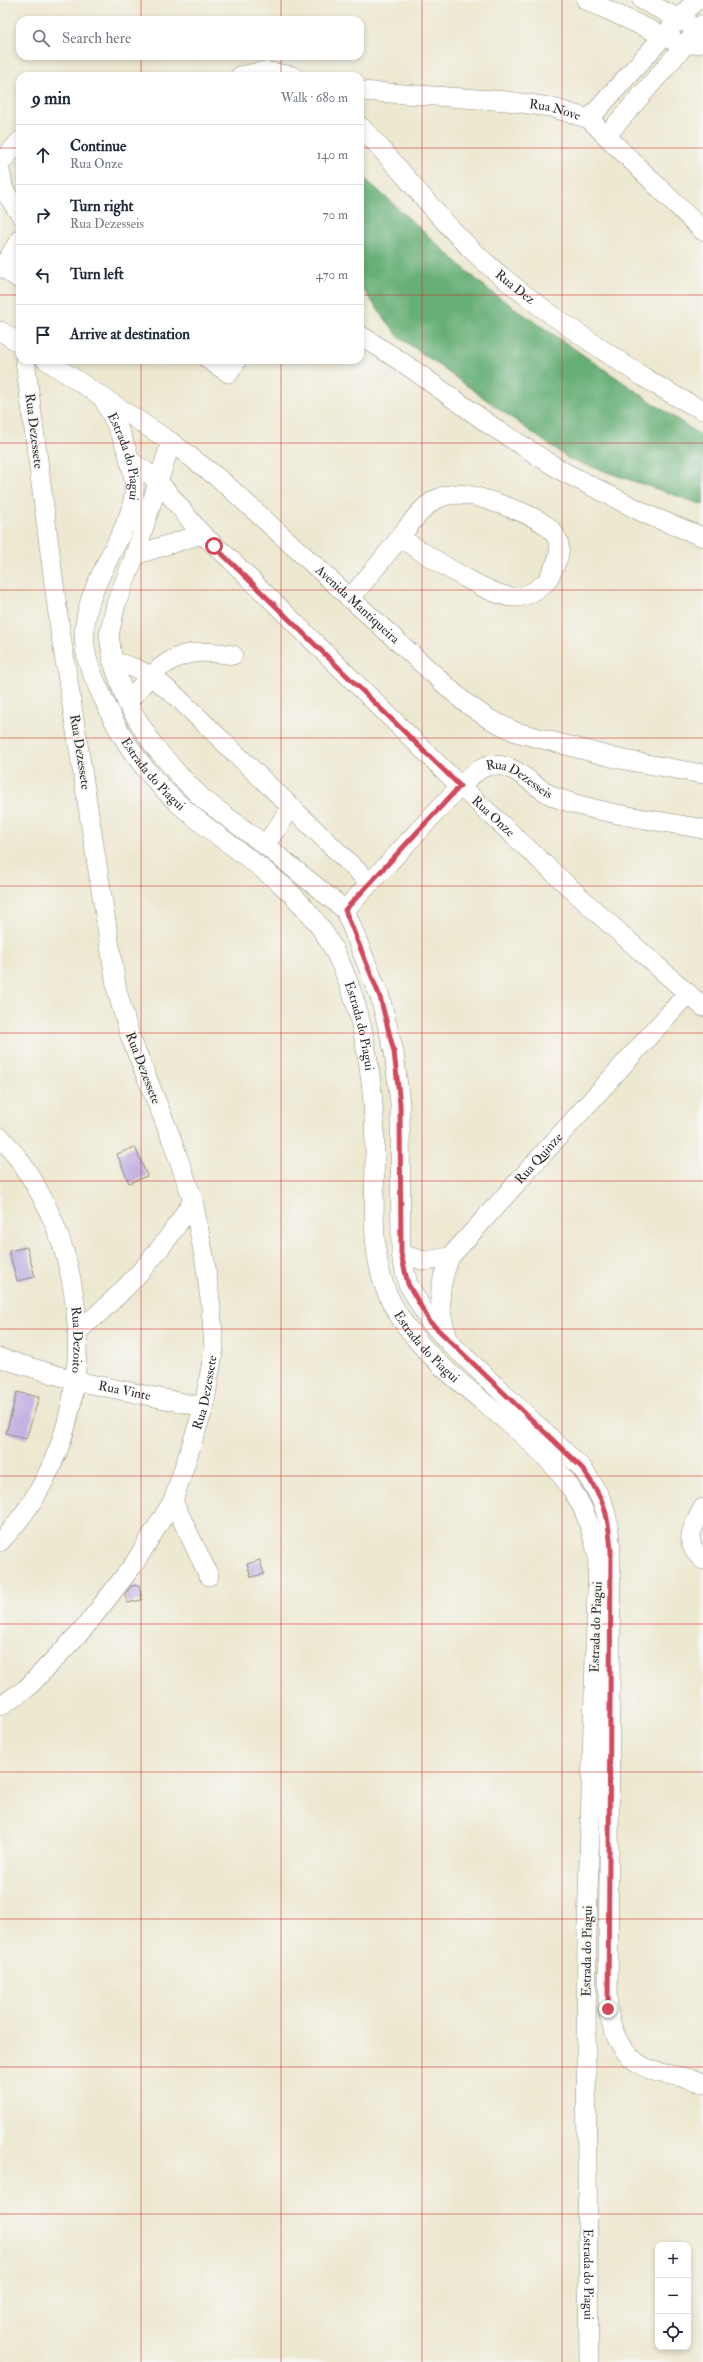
<!DOCTYPE html>
<meta charset="utf-8">
<style>
body{margin:0;font-family:"IM FELL Double Pica",serif;background:#f2f2f3;color:#1f2937}
.controls{position:absolute;right:12px;bottom:12px;display:grid;overflow:hidden;border-radius:8px;box-shadow:0 2px 6px #0003}
.controls button{width:36px;height:36px;display:grid;place-items:center;padding:0;border:0;border-bottom:1px solid #e0e1e3;background:#fff;color:#1f2937;font:20px sans-serif}
.stop{position:absolute;width:12px;height:12px;margin:-9px;border:3px solid #d1495b;border-radius:50%;background:#fff}
.stop.end{background:#d1495b;border-color:#fff;box-shadow:0 1px 4px #0008}
.list{margin:0;padding:0;list-style:none}
h2{display:flex;justify-content:space-between;align-items:center;height:52px;margin:0;padding:0 16px;font-size:17px}
h2 small{font-size:13px;font-weight:400;color:#747a83}
.list li{display:grid;grid-template-columns:26px 1fr auto;gap:12px;align-items:center;box-sizing:border-box;height:60px;padding:0 16px;border-top:1px solid #e0e1e3}
.list b{display:block;font-size:15px;white-space:nowrap}
.list p{margin:0;font-size:13px;white-space:nowrap;color:#747a83}
.list em{font-size:13px;font-style:normal;color:#747a83}
.icon{flex:none;width:22px;height:22px;fill:none;stroke:currentColor;stroke-width:2;stroke-linecap:round;stroke-linejoin:round}
.map{position:relative;flex:none;width:703px;height:2362px;overflow:hidden}
.search{position:absolute;background:#fff;box-shadow:0 2px 6px #0003;left:16px;top:16px;width:348px;height:44px;display:flex;align-items:center;gap:10px;box-sizing:border-box;padding:0 14px;border-radius:12px;color:#747a83;font-size:15px}
.panel{position:absolute;background:#fff;box-shadow:0 2px 6px #0003;left:16px;top:72px;width:348px;height:292px;border-radius:12px}
.map>svg:first-child{display:block}
.forest{fill:#66af76;stroke:#486d50}
.building{fill:#c3b2e2}
.lines{fill:none;stroke-linecap:round;stroke-linejoin:round}
.minor-casing{stroke:#8c8a7e;stroke-width:20}
.minor{stroke:#fff;stroke-width:19}
.route{stroke:#d1495b;stroke-width:5}
.grid{fill:none;stroke:#d62828;stroke-width:1;stroke-opacity:0.55}
.labels{text-anchor:middle;dominant-baseline:central;stroke-width:3.5;stroke-linejoin:round;paint-order:stroke}
.street-label{font-size:13px;fill:#2b2b2b;stroke:#f6f6f2}
</style>
<div class="map">
<svg width="703" height="2362" viewBox="0 0 703 2362">
<rect width="100%" height="100%" fill="#f6f6f2"/>
<filter id="ink" filterUnits="userSpaceOnUse"><feTurbulence type="fractalNoise" baseFrequency=".025" numOctaves="2"/><feDisplacementMap in="SourceGraphic" scale="8" xChannelSelector="R" yChannelSelector="G"/><feConvolveMatrix kernelMatrix="1 2 1 2 8 2 1 2 1" color-interpolation-filters="sRGB"/></filter>
<filter id="wash" filterUnits="userSpaceOnUse"><feTurbulence type="fractalNoise" baseFrequency=".012" numOctaves="4" result="noise"/><feDisplacementMap in="SourceGraphic" scale="16" xChannelSelector="R" yChannelSelector="G"/><feGaussianBlur stdDeviation="0.9" result="paint"/><feColorMatrix in="noise" values="0 0 0 0 0 0 0 0 0 0 0 0 0 0 0 0 0 1.4 0 .05"/><feComposite in="paint" operator="in"/></filter>
<g filter="url(#wash)">
<rect width="100%" height="100%" fill="#ede8d0"/>
<path class="forest" d="M 360,174 L 487,289 L 703,437 L 703,505 L 569,459 L 399,337 L 360,286 Z"/>
<g id="blocks">
<path class="building" d="M 135,1147 L 147,1176 L 129,1183 L 117,1154 Z
M 27,1247 L 35,1277 L 17,1281 L 9,1251 Z
M 17,1392 L 39,1397 L 26,1439 L 6,1433 Z
M 260,1560 L 264,1574 L 251,1577 L 247,1564 Z
M 139,1585 L 142,1600 L 127,1603 L 125,1594 L 131,1586 Z"/>
</g>
</g>
<g filter="url(#ink)">
<use href="#blocks" fill-opacity="0" stroke="#8c8a7e" stroke-width="1"/>
<g class="lines">
<defs>
<g id="minor">
<path d="M 586,0 L 683,45 L 703,43"/>
<path d="M 642,0 L 689,24"/>
<path d="M 240,76 L 265,71 L 293,76"/>
<path id="s1" d="M 360,91 L 507,101 L 550,107 L 589,119 L 703,231"/>
<path d="M 589,119 L 696,0"/>
<path id="s2" d="M 360,126 C 399,166 433,213 474,252 C 511,287 552,316 594,344 C 629,368 664,392 703,410"/>
<path d="M 607,135 L 703,24"/>
<path d="M 0,163 L 20,141"/>
<path d="M 0,170 L 4,190 L 20,214"/>
<path d="M 0,265 L 20,280"/>
<path d="M 3,267 L 20,239"/>
<path d="M 0,331 L 20,343"/>
<path d="M 360,335 L 405,364 L 493,427 L 562,471 L 648,515 L 703,537"/>
<path id="s3" d="M 46,360 L 171,442 L 222,481 L 463,701 L 489,719 L 516,732 L 619,759 L 703,774"/>
<path d="M 209,360 L 229,373 L 237,360"/>
<path id="s4" d="M 103,398 C 116,423 131,452 134,481 C 136,502 127,522 118,540 C 99,578 75,617 88,662 C 92,675 98,687 104,700 C 124,747 154,785 194,817 C 238,853 290,882 322,930 C 363,991 375,1081 375,1153 C 375,1199 369,1252 388,1295 C 426,1379 526,1417 574,1493 C 587,1512 592,1534 598,1556 L 587,1928 L 586,2058 L 589,2362"/>
<path d="M 171,442 L 135,555 L 116,604 L 109,635 L 113,662 L 127,703 L 154,746 L 179,775 L 203,799 L 265,845 L 345,910 L 380,997 L 394,1052 L 400,1104 L 401,1254 L 408,1284 L 430,1322 L 450,1343 L 582,1468 C 605,1501 608,1511 611,1551 L 608,2009 C 613,2040 629,2066 661,2073 C 675,2076 690,2077 703,2083"/>
<path d="M 129,461 C 160,475 179,509 202,534"/>
<path id="s5" d="M 135,555 L 202,534 L 229,558 L 460,786 L 593,909 L 703,1007"/>
<path d="M 350,599 C 367,578 384,558 400,537 C 410,525 419,510 433,501 C 456,487 482,498 505,506 C 531,515 573,530 555,565 C 552,571 550,578 545,583 C 535,591 525,598 512,597 C 486,595 425,553 400,538"/>
<path d="M 113,662 C 142,667 155,679 177,697 L 370,883"/>
<path d="M 127,703 C 161,662 178,645 233,655"/>
<path d="M 265,845 L 292,807"/>
<path id="s6" d="M 345,910 L 460,786 C 470,778 479,766 493,765 C 517,763 535,790 557,798 C 600,814 657,820 703,829"/>
<path id="s7" d="M 0,1137 C 20,1157 35,1183 47,1207 C 99,1316 85,1454 0,1542"/>
<path d="M 401,1254 L 425,1261 L 450,1257"/>
<path d="M 78,1331 C 123,1294 164,1250 193,1200"/>
<path id="s8" d="M 448,1338 C 437,1307 438,1287 450,1257 L 688,993"/>
<path id="s9" d="M 0,1358 L 76,1381 L 204,1407"/>
<path d="M 173,1501 L 209,1576"/>
<path d="M 703,1508 C 692,1529 682,1542 703,1560"/>
<path id="s10" d="M 0,1706 L 26,1689 L 85,1627 L 134,1564 L 173,1501 L 204,1407 L 214,1348 L 211,1307 L 205,1261 L 193,1200 L 170,1135 L 130,1036 L 117,991 L 60,630 L 25,360"/>
</g>
</defs>
<use href="#minor" class="minor-casing"/>
<use href="#minor" class="minor"/>
</g>
</g>
<g class="lines" filter="url(#ink)">
<path class="route" d="M 214,546 L 460,786 L 345,910 L 380,997 L 394,1052 L 400,1104 L 401,1254 L 408,1284 L 430,1322 L 582,1468 C 605,1501 608,1511 611,1551 L 608,2009"/>
</g>
<path class="grid" d="M 141,0 L 141,20M 281,0 L 281,20M 422,0 L 422,2362M 562,0 L 562,2362M 141,56 L 141,76M 281,56 L 281,76M 0,148 L 20,148M 360,148 L 703,148M 0,295 L 20,295M 360,295 L 703,295M 141,360 L 141,2362M 281,360 L 281,2362M 0,443 L 703,443M 0,590 L 703,590M 0,738 L 703,738M 0,886 L 703,886M 0,1033 L 703,1033M 0,1181 L 703,1181M 0,1329 L 703,1329M 0,1476 L 703,1476M 0,1624 L 703,1624M 0,1772 L 703,1772M 0,1919 L 703,1919M 0,2067 L 703,2067M 0,2214 L 703,2214"/>
<g class="labels">
<g class="street-label">
<text stroke="none"><textPath href="#s1" startOffset="196">Rua Nove</textPath></text>
<text stroke="none"><textPath href="#s2" startOffset="224">Rua Dez</textPath></text>
<text transform="translate(34 431) rotate(83)">Rua Dezessete</text>
<text stroke="none"><textPath href="#s4" startOffset="63">Estrada do Piagui</textPath></text>
<text stroke="none"><textPath href="#s3" startOffset="397">Avenida Mantiqueira</textPath></text>
<text transform="translate(80 752) rotate(81)">Rua Dezessete</text>
<text stroke="none"><textPath href="#s4" startOffset="411">Estrada do Piagui</textPath></text>
<text stroke="none"><textPath href="#s6" startOffset="239">Rua Dezesseis</textPath></text>
<text stroke="none"><textPath href="#s5" startOffset="476">Rua Onze</textPath></text>
<text stroke="none"><textPath href="#s4" startOffset="746">Estrada do Piagui</textPath></text>
<text transform="translate(143 1068) rotate(69)">Rua Dezessete</text>
<text stroke="none"><textPath href="#s8" startOffset="216">Rua Quinze</textPath></text>
<text stroke="none"><textPath href="#s7" startOffset="222">Rua Dezoito</textPath></text>
<text stroke="none"><textPath href="#s4" startOffset="1083">Estrada do Piagui</textPath></text>
<text stroke="none"><textPath href="#s9" startOffset="129">Rua Vinte</textPath></text>
<text stroke="none"><textPath href="#s10" startOffset="384">Rua Dezessete</textPath></text>
<text transform="translate(596 1627) rotate(-88)">Estrada do Piagui</text>
<text transform="translate(587 1951) rotate(-89)">Estrada do Piagui</text>
<text stroke="none"><textPath href="#s4" startOffset="2078">Estrada do Piagui</textPath></text>
</g>
</g>
</svg>
<div class="controls">
<button>+</button>
<button>−</button>
<button><svg class="icon" aria-label="locate" viewBox="0 0 24 24"><circle cx="12" cy="12" r="6"/><path d="M12 2v4M12 18v4M2 12h4M18 12h4"/></svg></button>
</div>
<div class="stop" style="left:214px;top:546px"></div>
<div class="stop end" style="left:608px;top:2009px"></div>
<div class="search"><svg class="icon" aria-label="search" viewBox="0 0 24 24"><circle cx="10" cy="10" r="6"/><path d="M15 15l6 6"/></svg>Search here</div>
<section class="panel">
<h2>9 min<small>Walk · 680 m</small></h2>
<ul class="list">
<li><svg class="icon" aria-label="ahead" viewBox="0 0 24 24"><path d="M12 20V5M6 11l6-6 6 6"/></svg><div><b>Continue</b><p>Rua Onze</p></div><em>140 m</em></li>
<li><svg class="icon" aria-label="right" viewBox="0 0 24 24"><path d="M7 20v-9h11M14 6l5 5-5 5"/></svg><div><b>Turn right</b><p>Rua Dezesseis</p></div><em>70 m</em></li>
<li><svg class="icon" aria-label="left" viewBox="0 0 24 24"><path d="M17 20v-9H6M10 6l-5 5 5 5"/></svg><div><b>Turn left</b></div><em>470 m</em></li>
<li><svg class="icon" aria-label="arrive" viewBox="0 0 24 24"><path d="M6 21V4h12l-3 4 3 4H6"/></svg><div><b>Arrive at destination</b></div></li>
</ul>
</section>
</div>
